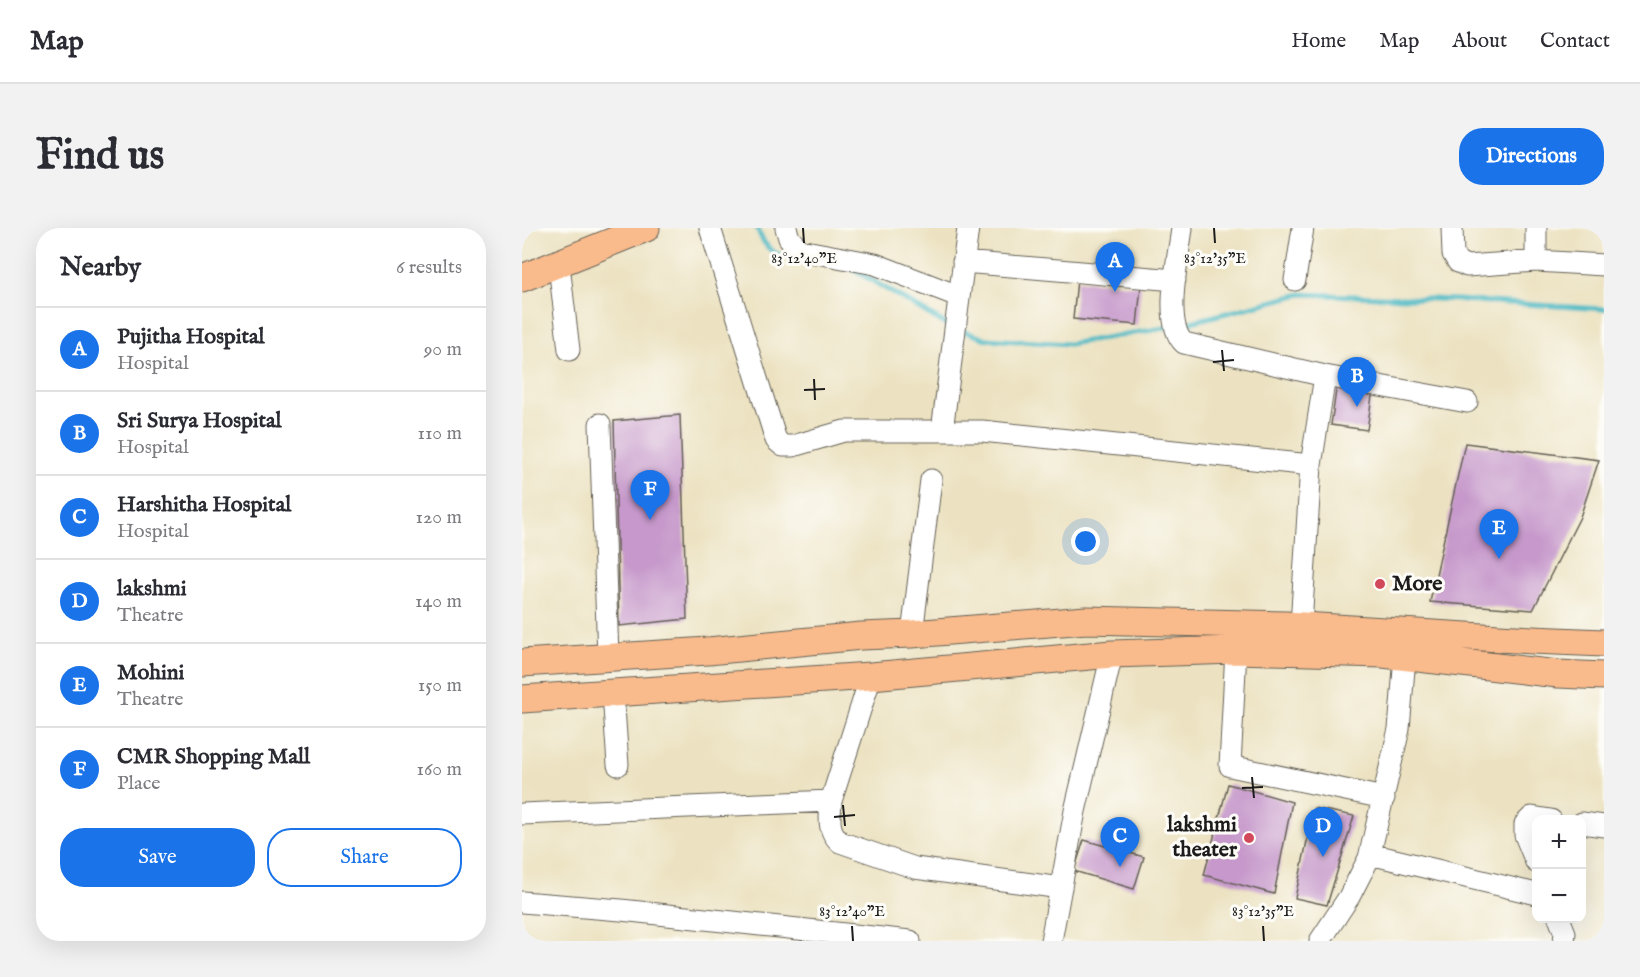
<!DOCTYPE html>
<meta charset="utf-8">
<style>
body{margin:0;font-family:"IM FELL English",serif;background:#f2f2f3;color:#2b2b33}
.controls{position:absolute;right:18px;bottom:18px;display:grid;overflow:hidden;border-radius:12px;box-shadow:0 6px 24px #0002}
.controls button{width:54px;height:54px;display:grid;place-items:center;padding:0;border:0;border-bottom:2px solid #e1e1e2;background:#fff;color:#2b2b33;font:30px sans-serif}
.you{position:absolute;left:564px;top:314px;width:21px;height:21px;margin:-15px;border:4px solid #fff;border-radius:50%;background:#1a73e8;box-shadow:0 0 0 9px #1a73e833}
.badge{display:grid;place-items:center;width:39px;height:39px;border-radius:50%;background:#1a73e8;color:#fff;font-size:20px;font-weight:700}
.pin{position:absolute;translate:-50% -50px;filter:drop-shadow(0 2px 3px #0008)}
.pin::after{content:'';position:absolute;top:32px;width:21px;height:18px;background:inherit;clip-path:polygon(0 0,100% 0,50% 100%)}
.list{margin:0;padding:0;list-style:none}
h2{display:flex;justify-content:space-between;align-items:center;height:78px;margin:0;padding:0 24px;font-size:26px}
h2 small{font-size:20px;font-weight:400;color:#7c7c81}
.list li{display:grid;grid-template-columns:39px 1fr auto;gap:18px;align-items:center;box-sizing:border-box;height:84px;padding:0 24px;border-top:2px solid #e1e1e2}
.list b{display:block;font-size:22px;white-space:nowrap}
.list p{margin:0;font-size:20px;white-space:nowrap;color:#7c7c81}
.list em{font-size:20px;font-style:normal;color:#7c7c81}
.actions{display:flex;gap:12px;padding:18px 24px}
.actions a{flex:1;padding:14px 0;border:2px solid #1a73e8;border-radius:24px;text-align:center;font-size:21px;color:#1a73e8}
.actions .main{background:#1a73e8;color:#fff}
.map{position:relative;flex:none;width:1082px;height:713px;overflow:hidden;border-radius:24px}
header{display:flex;align-items:center;gap:36px;box-sizing:border-box;height:84px;padding:0 30px;background:#fff;border-bottom:2px solid #e1e1e2}
header strong{font-size:28px}
nav{display:flex;gap:33px;margin-inline-start:auto;font-size:21px}
.intro{display:flex;align-items:center;justify-content:space-between;box-sizing:border-box;height:144px;padding:0 36px}
h1{margin:0;font-size:42px}
.button{padding:15px 27px;border-radius:24px;background:#1a73e8;color:#fff;font-size:21px;font-weight:700}
main{display:flex;gap:36px;padding:0 36px}
aside{flex:1;background:#fff;border-radius:24px;box-shadow:0 6px 24px #0002}
.map>svg:first-child{display:block}
.lines{fill:none;stroke-linecap:round;stroke-linejoin:round}
.stream{stroke:#4ab8c2;stroke-width:5}
.building{fill:#c698cb}
.minor-casing{stroke:#656156;stroke-width:23}
.major-casing{stroke:#656156;stroke-width:29}
.minor{stroke:#fff;stroke-width:21}
.major{stroke:#fabb8c;stroke-width:27}
.ticks{fill:none;stroke:#1c1c1c;stroke-width:2}
.poi-dot{fill:#d1495b;stroke:#fdfcf7;stroke-width:2}
.labels{text-anchor:middle;dominant-baseline:central;stroke-width:6;stroke-linejoin:round;paint-order:stroke}
.poi-label{font-size:22px;font-weight:bold;fill:#1c1c1c;stroke:#fdfcf7;text-anchor:start}
.ticks-label{font-size:15px;text-anchor:middle;fill:#1c1c1c;stroke:#fdfcf7;stroke-width:6;stroke-linejoin:round;paint-order:stroke}
</style>
<header>
<strong>Map</strong>
<nav><a>Home</a><a>Map</a><a>About</a><a>Contact</a></nav>
</header>
<div class="intro"><h1>Find us</h1><a class="button">Directions</a></div>
<main>
<aside>
<h2>Nearby<small>6 results</small></h2>
<ul class="list">
<li><span class="badge">A</span><div><b>Pujitha Hospital</b><p>Hospital</p></div><em>90 m</em></li>
<li><span class="badge">B</span><div><b>Sri Surya Hospital</b><p>Hospital</p></div><em>110 m</em></li>
<li><span class="badge">C</span><div><b>Harshitha Hospital</b><p>Hospital</p></div><em>120 m</em></li>
<li><span class="badge">D</span><div><b>lakshmi</b><p>Theatre</p></div><em>140 m</em></li>
<li><span class="badge">E</span><div><b>Mohini</b><p>Theatre</p></div><em>150 m</em></li>
<li><span class="badge">F</span><div><b>CMR Shopping Mall</b><p>Place</p></div><em>160 m</em></li>
</ul>
<div class="actions"><a class="main">Save</a><a>Share</a></div>
</aside>
<div class="map">
<svg width="1082" height="713" viewBox="0 0 1082 713">
<rect width="100%" height="100%" fill="#fdfcf7"/>
<filter id="ink" filterUnits="userSpaceOnUse"><feTurbulence type="fractalNoise" baseFrequency=".0167" numOctaves="2"/><feDisplacementMap in="SourceGraphic" scale="12" xChannelSelector="R" yChannelSelector="G"/><feConvolveMatrix kernelMatrix="1 2 1 2 8 2 1 2 1" color-interpolation-filters="sRGB"/></filter>
<filter id="wash" filterUnits="userSpaceOnUse"><feTurbulence type="fractalNoise" baseFrequency=".008" numOctaves="4" result="noise"/><feDisplacementMap in="SourceGraphic" scale="24" xChannelSelector="R" yChannelSelector="G"/><feGaussianBlur stdDeviation="1.35" result="paint"/><feColorMatrix in="noise" values="0 0 0 0 0 0 0 0 0 0 0 0 0 0 0 0 0 1.4 0 .05"/><feComposite in="paint" operator="in"/></filter>
<g filter="url(#wash)">
<rect width="100%" height="100%" fill="#ece2c1"/>
<g class="lines">
<path class="stream" d="M 235,0 C 243,21 252,29 275,29
M 329,40 L 427,98
M 657,97 L 779,66 L 937,72 L 1082,81
M 438,102 L 464,111 L 547,116 L 648,99"/>
</g>
<g id="blocks">
<path class="building" d="M 555,52 L 619,58 L 615,97 L 551,91 Z
M 815,156 L 851,161 L 845,202 L 809,197 Z
M 158,187 L 165,391 L 97,398 L 92,193 Z
M 943,215 L 1077,232 L 1058,289 L 1011,382 L 908,374 Z
M 706,556 L 770,574 L 752,666 L 682,647 Z
M 792,580 L 832,588 L 805,677 L 773,670 Z
M 562,612 L 622,629 L 612,661 L 552,643 Z"/>
</g>
</g>
<g filter="url(#ink)">
<use href="#blocks" fill-opacity="0" stroke="#656156" stroke-width="1.5"/>
<g class="lines">
<defs>
<path id="minor" d="M 188,0 L 254,212 L 261,218 L 271,218 L 322,203 L 460,203 L 789,237 L 779,398
M 264,0 L 267,10 L 278,22 L 353,36 L 436,68
M 660,0 C 657,28 640,95 662,115 L 803,148 L 945,174
M 930,0 L 931,26 L 936,34 L 945,38 L 1014,33 L 1082,37
M 1014,33 L 1014,0
M 441,34 L 653,52
M 37,37 L 47,122
M 773,52 L 781,0
M 78,196 L 86,429
M 420,203 L 446,0
M 789,237 L 803,148
M 390,406 L 409,252
M 714,422 L 708,538 L 862,570
M 349,448 L 309,573 C 308,591 305,602 318,614 L 393,640 L 539,660
M 91,465 L 96,537
M 0,586 L 309,573
M 1060,595 L 1082,598
M 848,626 L 1014,666
M 1014,634 L 1003,607 L 1003,596 L 1010,589 L 1029,592
M 0,674 L 99,682 L 388,713
M 1037,690 L 1043,705 L 1042,713
M 529,713 L 553,583 L 590,426
M 798,713 L 827,669 L 847,630 L 877,501 L 883,429"/>
<path id="major" d="M 0,50 L 124,0
M 0,435 L 186,423 L 339,408 L 390,406 L 564,392 L 764,397 L 1010,412 L 1082,415
M 0,471 L 349,448 L 590,426 L 714,422 L 861,426 L 1036,446 L 1082,448"/>
</defs>
<use href="#minor" class="minor-casing"/>
<use href="#major" class="major-casing"/>
<use href="#minor" class="minor"/>
<use href="#major" class="major"/>
</g>
</g>
<path class="ticks" d="M 281,0 L 282,15M 692,0 L 693,15M 700,122 L 702,143M 691,134 L 712,132M 292,151 L 293,172M 282,162 L 303,161M 730,549 L 732,570M 720,560 L 741,559M 321,577 L 323,598M 312,589 L 333,587M 330,698 L 331,713M 741,698 L 742,713"/>
<g class="poi-dot">
<circle cx="858" cy="356" r="6"/>
<circle cx="727" cy="610" r="6"/>
</g>
<g class="labels">
<g class="poi-label">
<text x="870" y="356">More</text>
<text x="715" y="597" text-anchor="end">lakshmi<tspan x="715" dy="25">theater</tspan></text>
</g>
</g>
<g class="ticks-label">
<text x="282" y="35">83°12'40"E</text>
<text x="693" y="35">83°12'35"E</text>
<text x="330" y="688">83°12'40"E</text>
<text x="741" y="688">83°12'35"E</text>
</g>
</svg>
<div class="controls">
<button>+</button>
<button>−</button>
</div>
<div class="you"></div>
<div class="pin badge" style="left:593px;top:64px">A</div>
<div class="pin badge" style="left:835px;top:179px">B</div>
<div class="pin badge" style="left:598px;top:639px">C</div>
<div class="pin badge" style="left:801px;top:629px">D</div>
<div class="pin badge" style="left:977px;top:331px">E</div>
<div class="pin badge" style="left:128px;top:292px">F</div>
</div>
</main>
